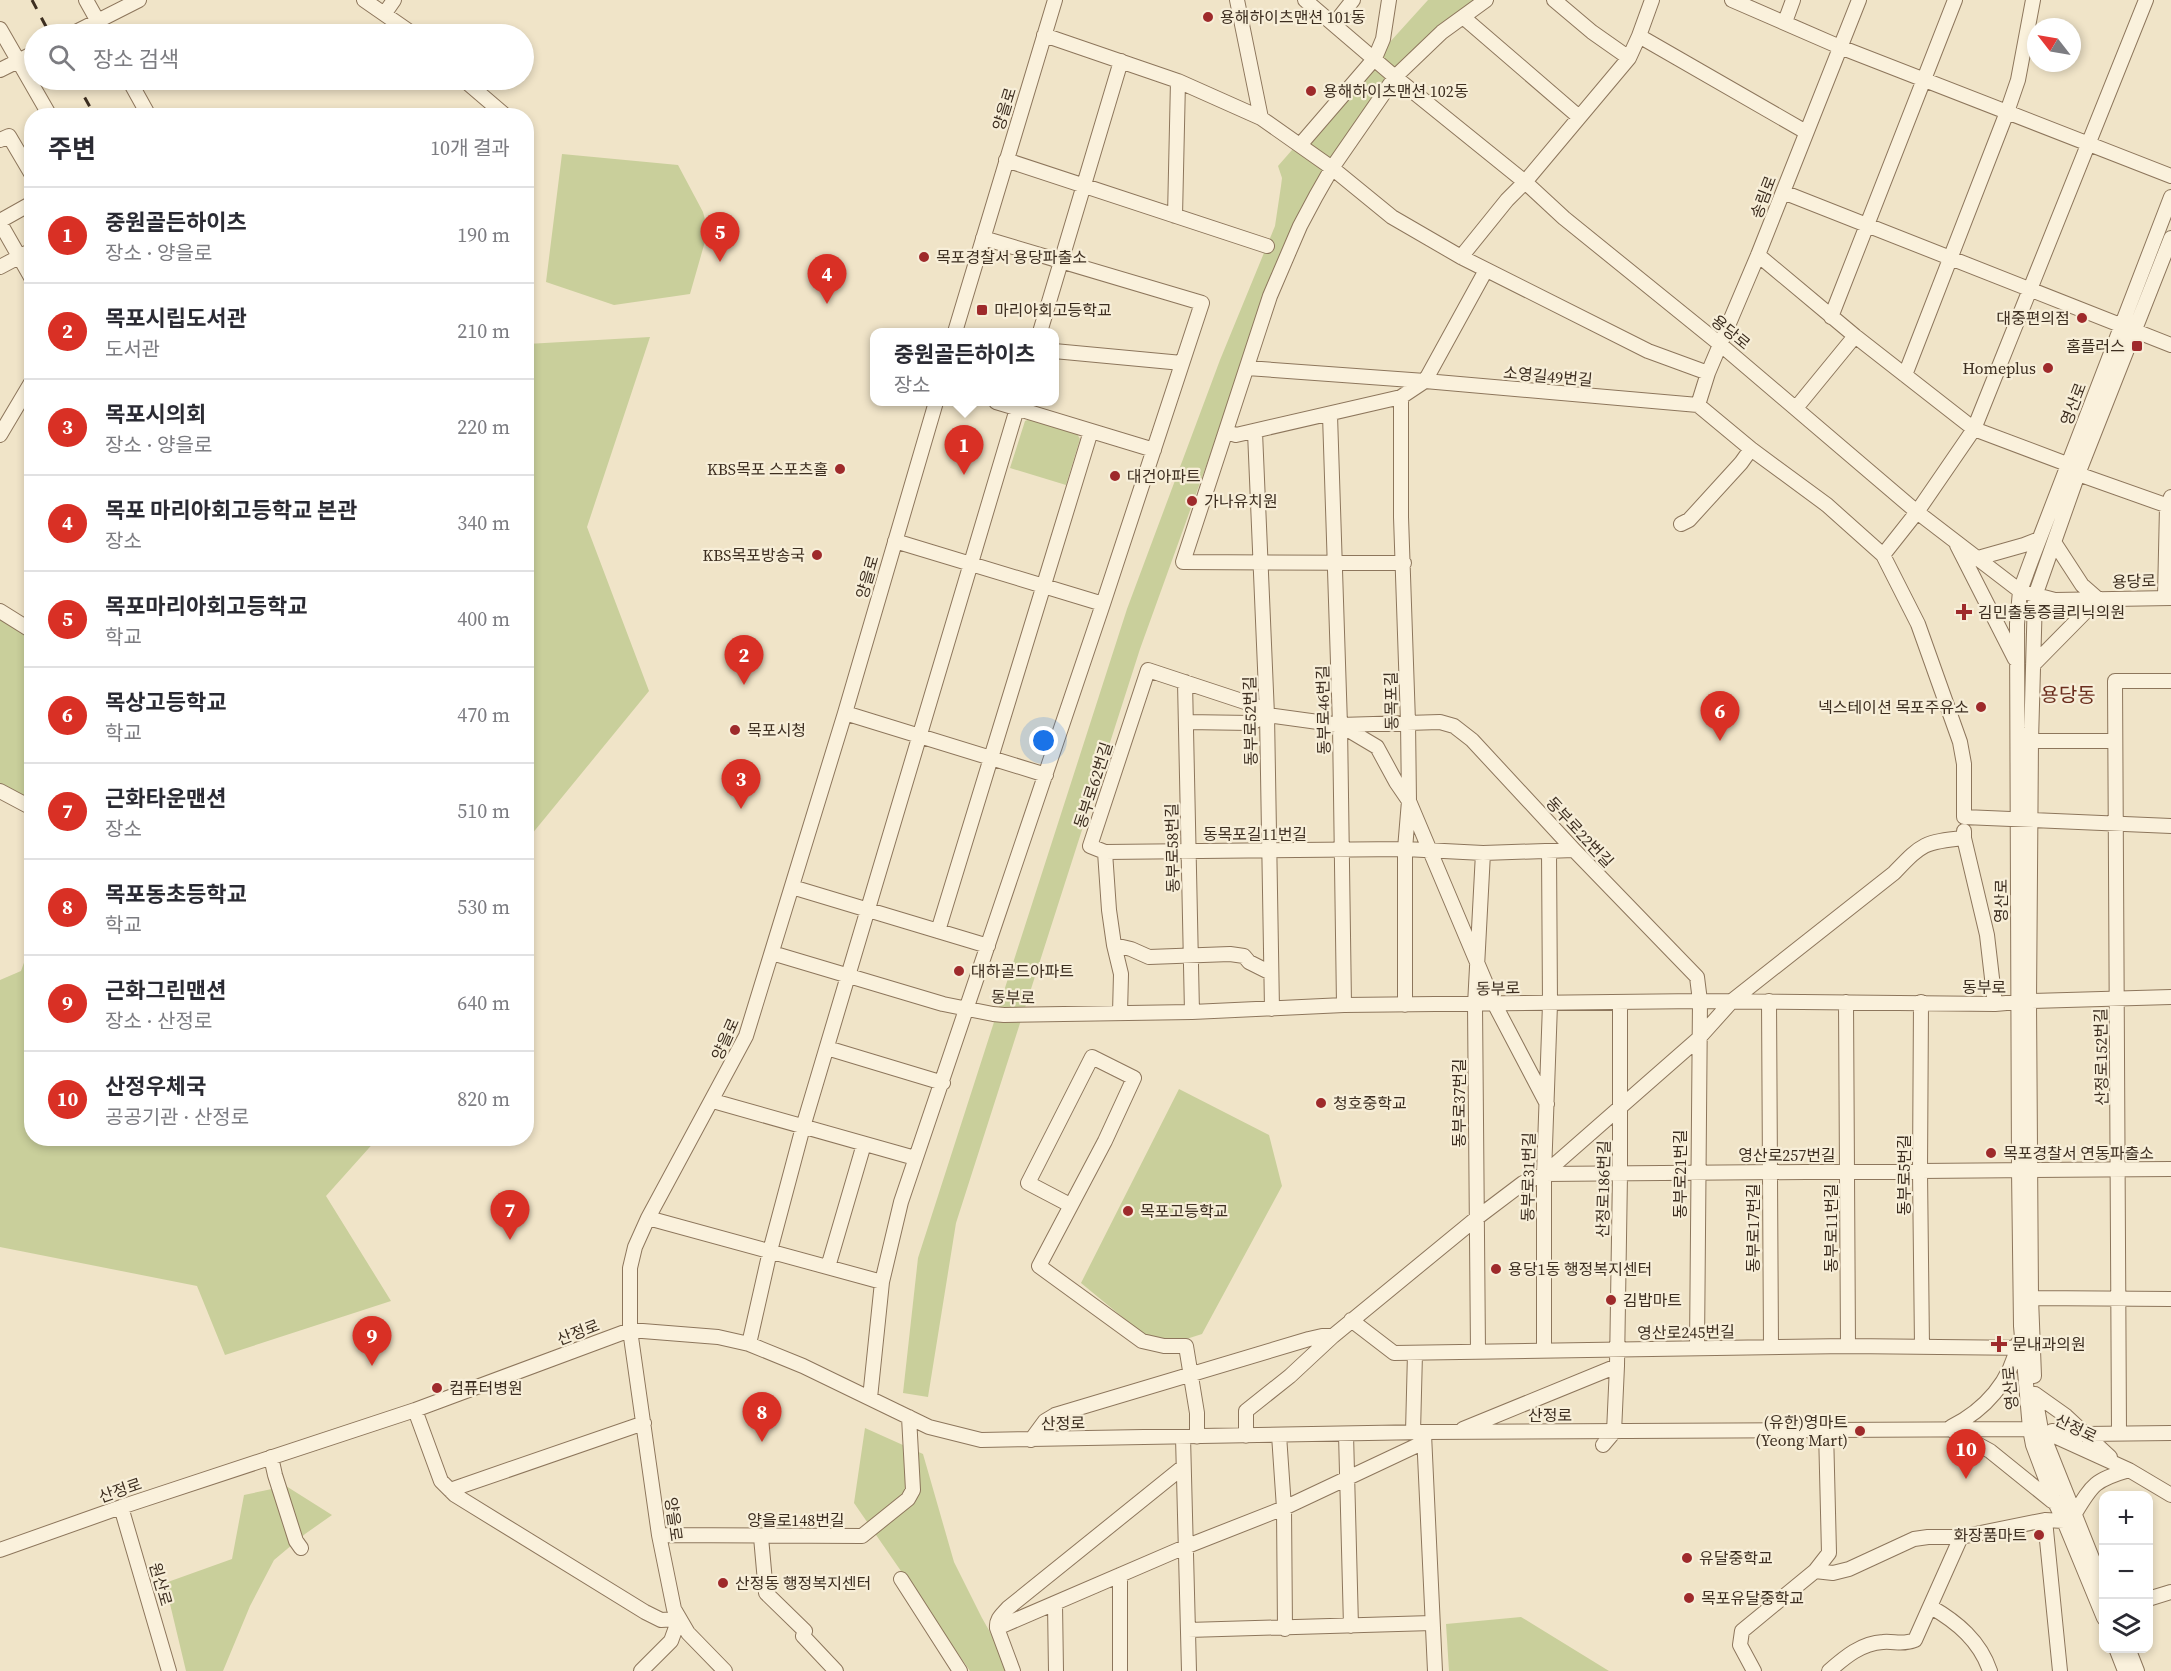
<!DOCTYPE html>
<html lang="ko">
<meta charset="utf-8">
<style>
body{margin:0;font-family:"Source Serif 4","Noto Sans KR",serif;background:#f7f7f7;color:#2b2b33}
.controls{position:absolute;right:18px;bottom:18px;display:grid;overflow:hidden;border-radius:12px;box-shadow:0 3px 9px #0003}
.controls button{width:54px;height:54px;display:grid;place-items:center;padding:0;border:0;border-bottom:2px solid #e1e1e2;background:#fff;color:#2b2b33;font:30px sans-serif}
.compass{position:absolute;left:2027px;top:18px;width:54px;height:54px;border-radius:50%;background:#fff;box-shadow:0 3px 9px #0003;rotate:301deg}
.you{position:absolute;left:1044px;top:741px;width:21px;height:21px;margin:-15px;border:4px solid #fff;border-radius:50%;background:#1a73e8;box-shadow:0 0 0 9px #1a73e833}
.badge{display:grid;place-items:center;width:39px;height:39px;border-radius:50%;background:#d93025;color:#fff;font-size:20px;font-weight:700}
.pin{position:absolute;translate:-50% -50px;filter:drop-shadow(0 2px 3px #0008)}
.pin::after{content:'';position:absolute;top:32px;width:21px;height:18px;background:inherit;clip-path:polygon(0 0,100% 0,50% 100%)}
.popup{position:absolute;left:870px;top:328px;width:189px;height:78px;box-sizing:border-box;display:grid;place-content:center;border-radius:12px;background:#fff;filter:drop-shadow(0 2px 4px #0005);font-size:20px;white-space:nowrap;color:#7c7c81}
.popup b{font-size:22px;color:#2b2b33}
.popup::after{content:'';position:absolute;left:50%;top:100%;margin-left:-12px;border:12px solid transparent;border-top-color:#fff}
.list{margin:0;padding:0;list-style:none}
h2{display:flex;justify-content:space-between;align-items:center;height:78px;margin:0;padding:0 24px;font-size:26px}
h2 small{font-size:20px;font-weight:400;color:#7c7c81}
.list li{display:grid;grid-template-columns:39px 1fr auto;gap:18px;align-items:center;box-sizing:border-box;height:96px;padding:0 24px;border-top:2px solid #e1e1e2}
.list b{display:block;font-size:22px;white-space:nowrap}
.list p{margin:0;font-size:20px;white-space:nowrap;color:#7c7c81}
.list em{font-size:20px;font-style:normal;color:#7c7c81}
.icon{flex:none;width:33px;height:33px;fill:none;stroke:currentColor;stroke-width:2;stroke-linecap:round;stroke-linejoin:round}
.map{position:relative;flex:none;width:2171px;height:1671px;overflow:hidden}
.search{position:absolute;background:#fff;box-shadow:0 3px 9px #0003;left:24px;top:24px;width:510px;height:66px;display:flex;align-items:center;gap:15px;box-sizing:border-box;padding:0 21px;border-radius:33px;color:#7c7c81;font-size:22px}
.panel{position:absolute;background:#fff;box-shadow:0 3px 9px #0003;left:24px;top:108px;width:510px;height:1038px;border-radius:24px}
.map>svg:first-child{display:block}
.green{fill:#c9cf9b}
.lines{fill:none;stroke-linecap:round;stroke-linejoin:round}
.minor-casing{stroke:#8d765c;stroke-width:16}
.minor{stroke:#faf1dc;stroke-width:14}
.rail{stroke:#3d2e20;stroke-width:3;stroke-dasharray:10 10;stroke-linecap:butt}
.poi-dot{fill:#9e2a2b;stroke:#f7eed8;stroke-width:2}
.labels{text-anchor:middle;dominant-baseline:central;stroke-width:4.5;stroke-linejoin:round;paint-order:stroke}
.poi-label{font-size:16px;fill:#3d2e20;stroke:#f7eed8;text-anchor:start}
.street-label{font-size:16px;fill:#3d2e20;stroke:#f7eed8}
.quarter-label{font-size:20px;fill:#6b2e1e;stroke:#f7eed8}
</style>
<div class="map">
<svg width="2171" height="1671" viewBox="0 0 2171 1671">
<rect width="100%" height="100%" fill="#f0e4c8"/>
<path class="green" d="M 1428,0 L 1478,0 L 1365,108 L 1331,157 L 1325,157 L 1308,144 L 1389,43 Z
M 1292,150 L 1299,151 L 1324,172 L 1270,289 L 1140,649 L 956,1223 L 928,1397 L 903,1393 L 918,1258 L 1127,609 L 1220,360 L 1275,226 L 1281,186 L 1282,178 L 1278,166 Z
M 562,154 L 678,165 L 703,212 L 708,231 L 690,294 L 614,305 L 546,282 Z
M 650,337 L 587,527 L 649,691 L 527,840 L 527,344 Z
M 1032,418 L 1076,432 L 1080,439 L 1066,485 L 1010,468 L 1025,421 Z
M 0,618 L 31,638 L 32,789 L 28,801 L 0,786 Z
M 31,943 L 32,1138 L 377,1139 L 326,1196 L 391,1301 L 225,1355 L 197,1286 L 0,1247 L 0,980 L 21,971 Z
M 1179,1089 L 1269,1135 L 1282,1186 L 1202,1334 L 1177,1342 L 1149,1339 L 1081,1283 Z
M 865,1428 L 923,1454 L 954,1562 L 982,1618 L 1012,1671 L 970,1671 L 854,1503 Z
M 286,1486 L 332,1515 L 305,1534 L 274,1560 L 250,1606 L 223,1671 L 186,1671 L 165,1583 L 232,1559 L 244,1495 Z
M 1521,1617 L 1609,1671 L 1449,1671 L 1446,1624 Z"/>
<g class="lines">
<defs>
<path id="minor" d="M 86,0 L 105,34
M 364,0 L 413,34
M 1237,0 L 1261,118
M 1305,0 L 1395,77 L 1525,182 L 1564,218 L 1721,345 L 1917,512 L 2020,591 L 2055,600 L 2171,598
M 1554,0 L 1592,32 L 1629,58
M 1732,0 L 1840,47 L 2171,176
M 385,13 L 394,0
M 1463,17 L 1579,117
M 1785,22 L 1793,0
M 1334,24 L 1353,0
M 0,29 L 50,116
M 72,34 L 139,0
M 1044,35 L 1178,81 L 1261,118 L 1332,168 L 1392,217 L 1461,257 L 1648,351 L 1708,373
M 1639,36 L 1652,0
M 0,70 L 34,53
M 129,80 L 149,116
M 464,80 L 506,116
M 0,140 L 9,136 L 32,175
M 1300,145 L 1375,58 L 1383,39 L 1389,0
M 1006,160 L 1267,246
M 1783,192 L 2171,345
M 1175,216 L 1178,81
M 0,221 L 32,203
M 0,223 L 32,279
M 1758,255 L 1855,336 L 1974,429 L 2067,464 L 2078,474 L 2171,507
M 1461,257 L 1507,200 L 1525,182 L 1629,58 L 1639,36 L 1806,132
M 0,267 L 32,250
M 1831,317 L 1955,0
M 955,332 L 1055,0
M 1040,332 L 1121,61
M 1054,351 L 1182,363
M 1247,368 L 1425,381 L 1486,270
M 1905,375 L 2007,112 L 2018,80 L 2033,0
M 1401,397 L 1401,517 L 1408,722 L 1409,801 L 1405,849 L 1405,1005
M 996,402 L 1154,450
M 1698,405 L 1751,449 L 1827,505 L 1883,555 L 1918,624 L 1960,742 L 1964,764 L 1964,817 L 2171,826
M 1698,405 L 1708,373 L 1758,255 L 1859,0
M 1796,408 L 1855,336
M 1330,415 L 1340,725 L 1344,1005
M 1226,432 L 1236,435 L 1401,397 L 1425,381 L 1698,405
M 1255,432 L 1267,715 L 1272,1009
M 0,435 L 32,381
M 1681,524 L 1689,520 L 1741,463 L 1751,449
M 895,541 L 1103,604
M 1957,545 L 2015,659
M 1883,555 L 1917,512 L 1974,429 L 2146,0
M 1978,558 L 2024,545 L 2039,539
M 1404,563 L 1183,562 L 1270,296 L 1300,226 L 1316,196 L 1332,168 L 1395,77 L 1442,32 L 1486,0
M 2165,597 L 2167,507 L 2171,497
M 0,611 L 32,631
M 2033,665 L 2098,599 L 2082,585 L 2054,542
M 1185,682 L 1192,1012
M 845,713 L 1046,775
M 1267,715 L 1254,705 L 1148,670 L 1090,846 L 1105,852 L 1405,849 L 1483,853 L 1574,850
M 1186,722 L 1251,723 L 1267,715 L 1340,725 L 1440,722 L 1454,726 L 1472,740 L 1574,850 L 1697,977 L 1700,1001 L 1697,1348
M 1340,725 L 1377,747 L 1396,782 L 1409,801 L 1495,1005 L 1547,1104
M 2031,741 L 2115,741
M 0,791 L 32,808
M 1964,831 L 1964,838 L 1987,935 L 1995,1004
M 1105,852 L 1109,910 L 1114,945 L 1121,974 L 1120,1013
M 792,887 L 988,946
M 938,931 L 1091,431
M 1114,945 L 1131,949 L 1149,957 L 1230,954 L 1244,956 L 1249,962 L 1271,973
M 772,953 L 943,1004 L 993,1014 L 1004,1015 L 1192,1012 L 1344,1005 L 1700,1001 L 1995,1004 L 2029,1001 L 2171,997
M 1769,1001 L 1771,1347
M 1846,1002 L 1848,1346
M 1921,1002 L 1920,1171 L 1922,1347
M 827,1048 L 943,1083
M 713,1101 L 915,1158
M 1544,1174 L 2171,1169
M 1070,1205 L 1028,1183 L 1092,1057 L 1134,1078 L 1105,1141 L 1039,1266 L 1142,1341 L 1164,1346 L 1186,1346 L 1197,1413 L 1197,1437
M 648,1218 L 882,1282
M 828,1267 L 864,1144
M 2031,1298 L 2171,1299
M 1351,1320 L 1394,1353 L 1848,1346 L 2031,1348
M 749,1344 L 770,1251 L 803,1127 L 1019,402
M 1544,1351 L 1544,1174 L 1550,1004 L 1549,851
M 1478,1352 L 1475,1005 L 1483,853
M 2034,1376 L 2031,1298 L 2029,1001 L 2031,741 L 2035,596 L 2078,474 L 2171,238
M 2035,1394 L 2066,1416 L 2110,1457
M 2035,1396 L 2041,1430 L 2104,1588
M 870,1398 L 882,1282 L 901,1202 L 1103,604 L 1202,303 L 983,238
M 415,1410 L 441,1481 L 455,1495 L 645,1612 L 661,1620 L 679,1619 L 671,1641 L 641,1671
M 1951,1427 C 1985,1410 2011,1381 2018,1343
M 1463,1429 L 1617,1366
M 1953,1431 L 1990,1451 L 2052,1501
M 2052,1431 L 2085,1434 L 2171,1433
M 1413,1432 L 1415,1353
M 2119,1432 L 2115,681 L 2171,681
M 1346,1434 L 1351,1626
M 1424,1434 L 1435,1671
M 1279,1435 L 1284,1508 L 1285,1629
M 1246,1436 L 1246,1411 L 1290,1376 L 1333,1336
M 1183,1437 L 1189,1671
M 1031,1440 L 1045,1421 L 1055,1415 L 1309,1339 L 1322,1336 L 1333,1336 L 1478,1217 L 1523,1183 L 1544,1174 L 1698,1039 L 1733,1000 L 1894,873 C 1922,844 1923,842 1964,838
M 1603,1445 L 1614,1432 L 1617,1366 L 1620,1174 L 1620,1002
M 271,1457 L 275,1475 L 296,1541 L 301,1548
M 450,1490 L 644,1423
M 121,1507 L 169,1671
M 2074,1515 C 2092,1485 2094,1480 2129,1470
M 2045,1520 L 2060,1671
M 659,1535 L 862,1536 L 908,1499 L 913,1490 L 909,1417
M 761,1537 L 766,1593 L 805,1631 L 803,1636 L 836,1671
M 0,1550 L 121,1507 L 415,1410 L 630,1330 L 718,1337 L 749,1344 L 803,1366 L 929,1427 L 981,1440 L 1424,1432 L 2030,1429 L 2041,1430 L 2129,1470 L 2171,1495
M 1815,1571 L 1833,1573 L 1849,1569 L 1914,1539 L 1928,1537 L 1961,1537 L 2045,1520 L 2064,1521
M 1120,1575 L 1120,1671
M 901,1579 L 960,1671
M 2148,1599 L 2171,1592
M 1055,1604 L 1056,1671
M 1931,1607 C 1957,1622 1980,1641 1990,1671
M 2104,1618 L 2064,1521 L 2053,1498 L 2033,1445 L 2030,1429 L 2021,1326 L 2019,1170 L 2017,624 L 2020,591 L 2031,561 L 2171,197
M 997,1628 L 1185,1547 L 1284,1508 L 1420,1444 L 1424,1432
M 1188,1630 L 1432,1623
M 2116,1648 L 2125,1671
M 2128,1648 L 2137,1671
M 725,1671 L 688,1633 L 674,1609 L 659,1535 L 630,1330 L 630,1268 L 635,1247 L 648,1218 L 746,1036 L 845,713 L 936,402
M 1013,1671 L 997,1628 C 996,1619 1002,1615 1008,1608 L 1183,1467
M 1754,1671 L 1740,1645 L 1742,1631 L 1815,1571 L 1829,1553 L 1826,1430
M 1829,1671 C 1844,1658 1861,1643 1883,1642 C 1894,1641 1904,1645 1915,1640 L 1961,1537"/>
</defs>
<use href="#minor" class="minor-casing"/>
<use href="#minor" class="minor"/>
<path class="rail" d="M 32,0 L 50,34
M 75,80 L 95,116"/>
</g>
<g class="poi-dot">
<circle cx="1208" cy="17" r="6"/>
<circle cx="1311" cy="91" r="6"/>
<circle cx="924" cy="257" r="6"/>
<rect x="976" y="304" width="12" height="12" rx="3"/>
<circle cx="2082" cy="318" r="6"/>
<rect x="2131" y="340" width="12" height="12" rx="3"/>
<circle cx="2048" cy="368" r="6"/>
<circle cx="840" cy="469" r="6"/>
<circle cx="1115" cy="476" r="6"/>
<circle cx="1192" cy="501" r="6"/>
<circle cx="817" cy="555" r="6"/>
<path d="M1961 603h6v6h6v6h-6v6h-6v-6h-6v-6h6z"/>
<circle cx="1981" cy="707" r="6"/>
<circle cx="735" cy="730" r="6"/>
<circle cx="959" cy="971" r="6"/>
<circle cx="1321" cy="1103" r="6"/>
<circle cx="1991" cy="1153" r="6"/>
<circle cx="1128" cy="1211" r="6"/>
<circle cx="1496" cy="1269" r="6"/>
<circle cx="1611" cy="1300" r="6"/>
<path d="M1996 1335h6v6h6v6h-6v6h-6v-6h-6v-6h6z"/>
<circle cx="437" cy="1388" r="6"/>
<circle cx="1860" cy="1431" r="6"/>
<circle cx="2039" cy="1535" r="6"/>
<circle cx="1687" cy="1558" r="6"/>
<circle cx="723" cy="1583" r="6"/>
<circle cx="1689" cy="1598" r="6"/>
</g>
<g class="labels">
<g class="poi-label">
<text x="1220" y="17">용해하이츠맨션 101동</text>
<text x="1323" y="91">용해하이츠맨션 102동</text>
<text x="936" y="257">목포경찰서 용당파출소</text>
<text x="994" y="310">마리아회고등학교</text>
<text x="2070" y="318" text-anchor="end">대중편의점</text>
<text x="2125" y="346" text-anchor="end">홈플러스</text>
<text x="2036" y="368" text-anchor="end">Homeplus</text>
<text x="828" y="469" text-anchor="end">KBS목포 스포츠홀</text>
<text x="1127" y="476">대건아파트</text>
<text x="1204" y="501">가나유치원</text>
<text x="805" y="555" text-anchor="end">KBS목포방송국</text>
<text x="1978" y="612">김민출통증클리닉의원</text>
<text x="1969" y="707" text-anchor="end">넥스테이션 목포주유소</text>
<text x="747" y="730">목포시청</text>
<text x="971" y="971">대하골드아파트</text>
<text x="1333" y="1103">청호중학교</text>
<text x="2003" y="1153">목포경찰서 연동파출소</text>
<text x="1140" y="1211">목포고등학교</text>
<text x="1508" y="1269">용당1동 행정복지센터</text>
<text x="1623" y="1300">김밥마트</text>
<text x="2012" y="1344">문내과의원</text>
<text x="449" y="1388">컴퓨터병원</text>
<text x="1848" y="1422" text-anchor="end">(유한)영마트<tspan x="1848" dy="18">(Yeong Mart)</tspan></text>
<text x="2027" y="1535" text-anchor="end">화장품마트</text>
<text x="1699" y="1558">유달중학교</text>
<text x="735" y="1583">산정동 행정복지센터</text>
<text x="1701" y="1598">목포유달중학교</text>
</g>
<g class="street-label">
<text transform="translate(1004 109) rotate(-73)">양을로</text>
<text transform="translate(1763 197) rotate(-69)">송림로</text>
<text transform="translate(1731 332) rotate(39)">용당로</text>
<text transform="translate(1548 376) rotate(5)">소영길49번길</text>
<text transform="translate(2073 404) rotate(-69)">영산로</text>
<text transform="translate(867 577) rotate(-74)">양을로</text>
<text transform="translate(2134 581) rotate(-2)">용당로</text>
<text transform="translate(1391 701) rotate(-91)">동목포길</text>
<text transform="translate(1323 710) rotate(-91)">동부로46번길</text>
<text transform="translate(1250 721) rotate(-91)">동부로52번길</text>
<text transform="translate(1093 785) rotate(-72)">동부로62번길</text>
<text transform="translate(1580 832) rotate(47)">동부로22번길</text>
<text x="1255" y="834">동목포길11번길</text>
<text transform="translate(1172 848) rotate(-91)">동부로58번길</text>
<text transform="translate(2001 901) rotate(-90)">영산로</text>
<text x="1984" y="987">동부로</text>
<text transform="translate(1498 988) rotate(-1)">동부로</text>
<text transform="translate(1013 997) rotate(2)">동부로</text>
<text transform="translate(725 1039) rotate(-66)">양을로</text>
<text transform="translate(2101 1057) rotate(-91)">산정로152번길</text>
<text transform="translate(1459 1103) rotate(-90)">동부로37번길</text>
<text x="1787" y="1155">영산로257번길</text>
<text transform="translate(1680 1174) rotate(-90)">동부로21번길</text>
<text transform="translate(1904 1175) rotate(-90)">동부로5번길</text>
<text transform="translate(1528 1177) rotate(-89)">동부로31번길</text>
<text transform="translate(1603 1189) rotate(-89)">산정로186번길</text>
<text transform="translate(1753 1228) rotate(-90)">동부로17번길</text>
<text transform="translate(1831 1228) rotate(-90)">동부로11번길</text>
<text transform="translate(578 1332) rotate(-21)">산정로</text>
<text transform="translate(1686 1332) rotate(-1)">영산로245번길</text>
<text transform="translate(2010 1388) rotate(-95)">영산로</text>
<text x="1550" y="1415">산정로</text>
<text transform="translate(1063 1423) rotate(-1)">산정로</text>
<text transform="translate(2076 1428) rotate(25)">산정로</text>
<text transform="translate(120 1490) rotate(-19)">산정로</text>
<text transform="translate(674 1519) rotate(82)">양을로</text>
<text x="796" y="1520">양을로148번길</text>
<text transform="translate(161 1584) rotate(74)">원산로</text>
</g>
<g class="quarter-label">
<text x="2068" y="695">용당동</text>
</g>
</g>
</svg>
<div class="controls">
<button>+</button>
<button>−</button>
<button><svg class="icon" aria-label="layers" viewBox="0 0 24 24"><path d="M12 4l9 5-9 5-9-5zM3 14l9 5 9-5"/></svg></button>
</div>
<svg class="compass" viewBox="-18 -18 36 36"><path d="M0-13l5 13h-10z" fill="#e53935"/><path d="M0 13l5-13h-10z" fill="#7c7c81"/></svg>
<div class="you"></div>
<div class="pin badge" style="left:964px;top:475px">1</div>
<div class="popup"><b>중원골든하이츠</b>장소</div>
<div class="pin badge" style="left:744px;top:685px">2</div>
<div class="pin badge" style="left:741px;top:809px">3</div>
<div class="pin badge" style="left:827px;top:304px">4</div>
<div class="pin badge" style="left:720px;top:262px">5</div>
<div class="pin badge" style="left:1720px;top:741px">6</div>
<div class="pin badge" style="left:510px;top:1240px">7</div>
<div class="pin badge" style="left:762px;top:1442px">8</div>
<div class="pin badge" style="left:372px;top:1366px">9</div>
<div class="pin badge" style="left:1966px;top:1479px">10</div>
<div class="search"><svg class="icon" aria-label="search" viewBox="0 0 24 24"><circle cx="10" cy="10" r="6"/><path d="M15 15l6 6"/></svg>장소 검색</div>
<section class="panel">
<h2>주변<small>10개 결과</small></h2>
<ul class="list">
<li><span class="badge">1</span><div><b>중원골든하이츠</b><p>장소 · 양을로</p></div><em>190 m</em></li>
<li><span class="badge">2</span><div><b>목포시립도서관</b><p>도서관</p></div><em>210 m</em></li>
<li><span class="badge">3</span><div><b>목포시의회</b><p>장소 · 양을로</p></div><em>220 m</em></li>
<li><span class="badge">4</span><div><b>목포 마리아회고등학교 본관</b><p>장소</p></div><em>340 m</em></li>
<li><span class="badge">5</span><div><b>목포마리아회고등학교</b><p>학교</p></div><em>400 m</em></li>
<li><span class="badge">6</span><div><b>목상고등학교</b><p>학교</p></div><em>470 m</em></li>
<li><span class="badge">7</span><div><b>근화타운맨션</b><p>장소</p></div><em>510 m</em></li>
<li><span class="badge">8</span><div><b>목포동초등학교</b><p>학교</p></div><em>530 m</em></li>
<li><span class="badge">9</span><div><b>근화그린맨션</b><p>장소 · 산정로</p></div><em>640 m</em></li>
<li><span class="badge">10</span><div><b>산정우체국</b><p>공공기관 · 산정로</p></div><em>820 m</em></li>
</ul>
</section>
</div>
